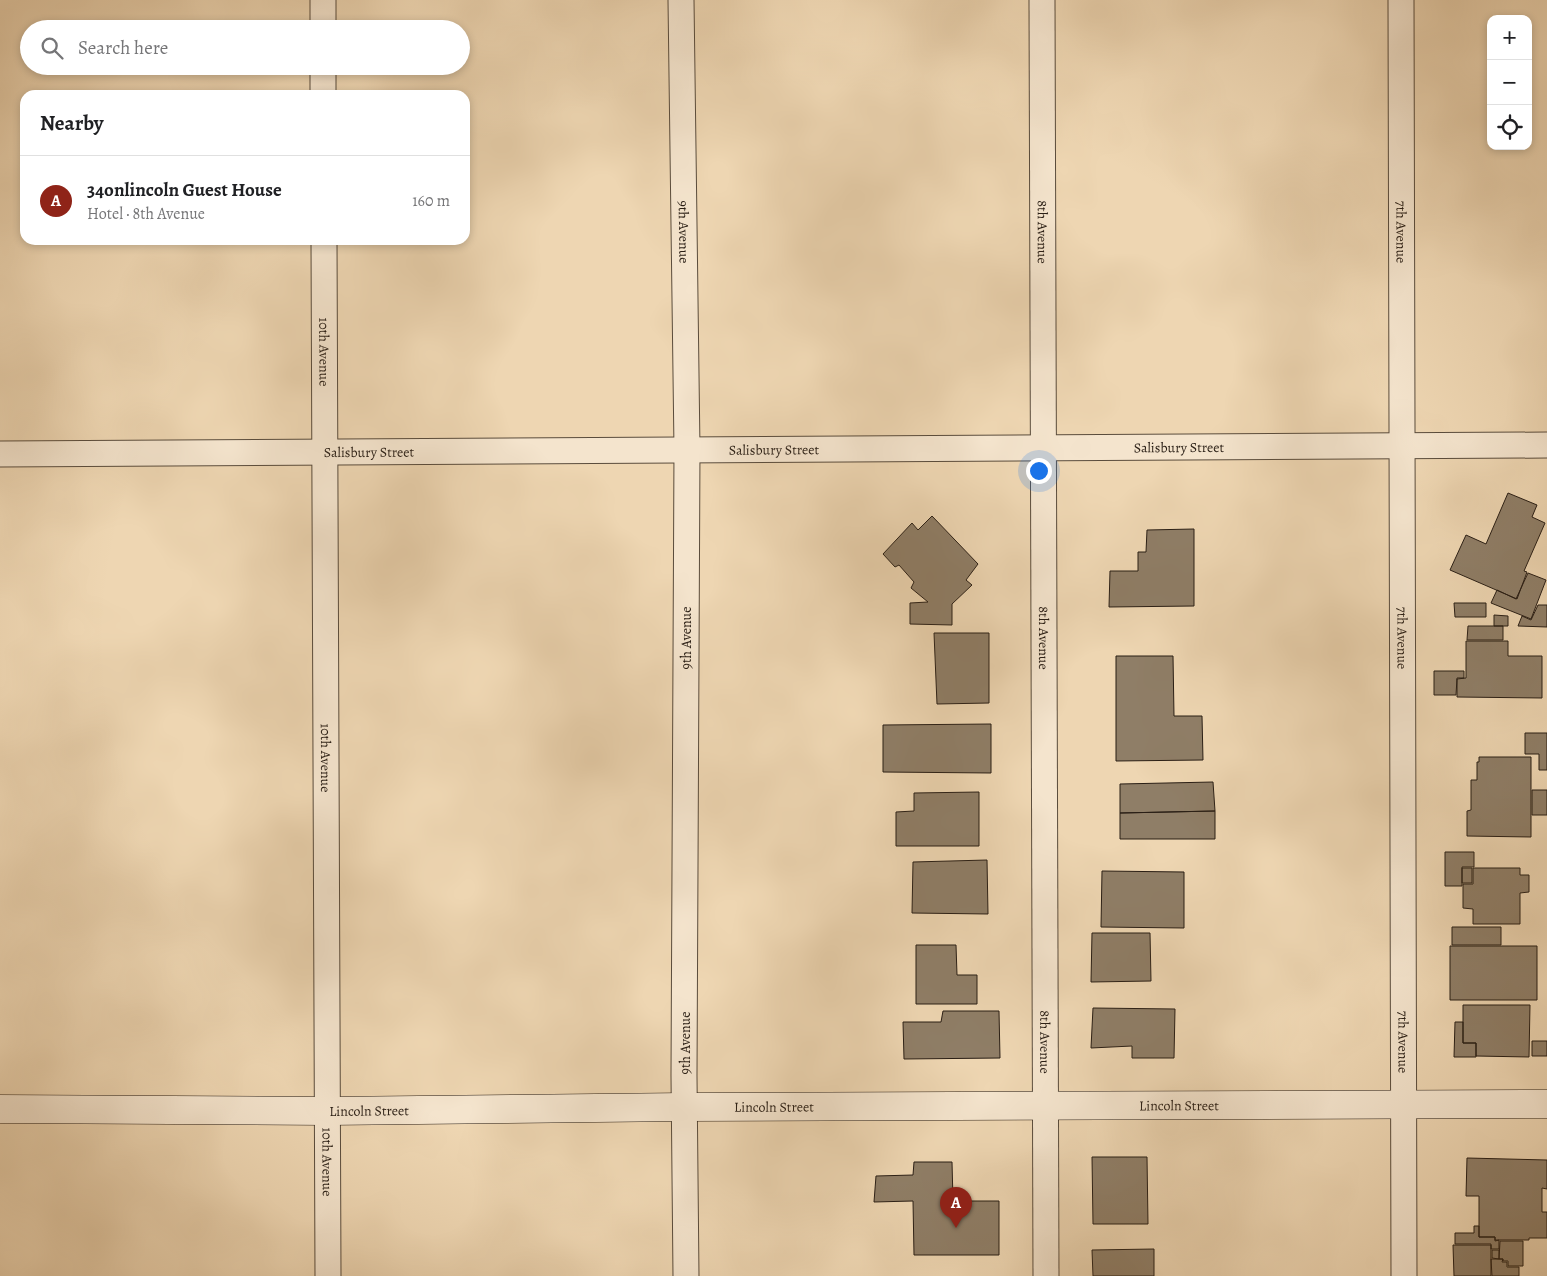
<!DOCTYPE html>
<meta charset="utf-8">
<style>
body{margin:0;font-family:Alegreya,serif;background:#f6f6f6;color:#202124}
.controls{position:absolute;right:15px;top:15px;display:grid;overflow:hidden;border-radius:10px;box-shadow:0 2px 8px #0003}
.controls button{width:45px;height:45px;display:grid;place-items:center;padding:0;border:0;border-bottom:1px solid #e0e0e0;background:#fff;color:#202124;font:25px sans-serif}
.you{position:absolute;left:1038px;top:470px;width:18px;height:18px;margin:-12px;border:4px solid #fff;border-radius:50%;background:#1a73e8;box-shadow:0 0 0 8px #1a73e833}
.badge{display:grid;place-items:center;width:32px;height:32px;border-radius:50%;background:#8f2418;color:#fff;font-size:16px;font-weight:700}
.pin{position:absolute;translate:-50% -41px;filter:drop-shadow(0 1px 2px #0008)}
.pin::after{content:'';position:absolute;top:26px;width:18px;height:15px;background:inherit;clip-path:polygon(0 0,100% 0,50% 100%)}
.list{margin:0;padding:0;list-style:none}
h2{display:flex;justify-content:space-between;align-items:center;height:65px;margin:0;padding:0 20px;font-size:21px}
h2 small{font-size:16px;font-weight:400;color:#757577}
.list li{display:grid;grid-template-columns:32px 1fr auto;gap:15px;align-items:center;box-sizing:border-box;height:90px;padding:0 20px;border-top:1px solid #e0e0e0}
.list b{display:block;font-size:19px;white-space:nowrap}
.list p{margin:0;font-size:16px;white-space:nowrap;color:#757577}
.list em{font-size:16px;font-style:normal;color:#757577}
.icon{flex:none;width:28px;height:28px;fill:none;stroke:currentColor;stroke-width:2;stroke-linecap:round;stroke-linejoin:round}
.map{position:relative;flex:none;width:1547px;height:1276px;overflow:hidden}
.search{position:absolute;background:#fff;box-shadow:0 2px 8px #0003;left:20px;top:20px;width:450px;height:55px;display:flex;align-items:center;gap:12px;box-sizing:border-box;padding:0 18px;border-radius:28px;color:#757577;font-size:19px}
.panel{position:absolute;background:#fff;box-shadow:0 2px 8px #0003;left:20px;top:90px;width:450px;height:155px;border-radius:15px}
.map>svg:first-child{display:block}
.building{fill:#8f7e67;stroke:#291e15}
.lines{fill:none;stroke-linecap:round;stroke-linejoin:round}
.street-casing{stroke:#5a4c3c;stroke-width:27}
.secondary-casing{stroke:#291e15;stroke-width:29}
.street{stroke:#f4e4cd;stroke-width:25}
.secondary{stroke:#f4e4cd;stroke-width:28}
.labels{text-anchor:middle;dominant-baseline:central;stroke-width:4;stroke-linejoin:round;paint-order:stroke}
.street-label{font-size:14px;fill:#291e15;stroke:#f4e4cd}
</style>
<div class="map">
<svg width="1547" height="1276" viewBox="0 0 1547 1276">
<rect width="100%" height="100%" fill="#eed6b2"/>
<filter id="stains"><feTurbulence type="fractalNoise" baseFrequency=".004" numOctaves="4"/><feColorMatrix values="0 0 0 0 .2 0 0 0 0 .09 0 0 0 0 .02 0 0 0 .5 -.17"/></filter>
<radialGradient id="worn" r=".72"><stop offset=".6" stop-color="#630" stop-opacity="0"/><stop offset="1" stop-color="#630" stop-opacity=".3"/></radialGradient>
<path class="building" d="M 1508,493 L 1537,505 L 1532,517 L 1545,523 L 1524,571 L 1527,572 L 1517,599 L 1450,570 L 1466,535 L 1486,544 Z
M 932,516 L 978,564 L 966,580 L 972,585 L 952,604 L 952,625 L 910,624 L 910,603 L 928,602 L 911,588 L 914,582 L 899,565 L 895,567 L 883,554 L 912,523 L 918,530 Z
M 1194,529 L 1194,606 L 1109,607 L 1110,571 L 1138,571 L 1138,552 L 1146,552 L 1147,530 Z
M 1528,573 L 1546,580 L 1531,619 L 1491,603 L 1497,590 L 1516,599 Z
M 1454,603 L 1486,603 L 1486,617 L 1455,617 Z
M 1538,605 L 1547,605 L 1547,627 L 1518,626 L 1522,616 L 1531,620 Z
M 1494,615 L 1508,616 L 1508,626 L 1494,626 Z
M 1468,626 L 1503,626 L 1503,640 L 1467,640 Z
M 934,633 L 989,633 L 989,703 L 937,704 Z
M 1466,641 L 1508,641 L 1508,656 L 1542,656 L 1542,698 L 1457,697 L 1457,679 L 1466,678 Z
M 1116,656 L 1173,656 L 1174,716 L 1202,716 L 1203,760 L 1116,761 Z
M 1434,671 L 1464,671 L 1464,678 L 1457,678 L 1456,695 L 1434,695 Z
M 991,724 L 991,773 L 883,772 L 883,725 Z
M 1525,733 L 1547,733 L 1547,770 L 1539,770 L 1539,754 L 1525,754 Z
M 1479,757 L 1531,757 L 1531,837 L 1467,836 L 1467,811 L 1471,810 L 1471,780 L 1477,780 L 1477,762 L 1479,762 Z
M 1213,782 L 1215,811 L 1120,813 L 1120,784 Z
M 1532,790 L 1547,790 L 1547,815 L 1532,815 Z
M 979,792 L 979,846 L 896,846 L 896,812 L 914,811 L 914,793 Z
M 1215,811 L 1215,839 L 1120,839 L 1120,813 Z
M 1445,852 L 1474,852 L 1474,867 L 1462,867 L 1462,886 L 1445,886 Z
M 987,860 L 988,914 L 912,913 L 913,862 Z
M 1462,868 L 1472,868 L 1472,883 L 1462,883 Z
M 1473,868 L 1520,868 L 1520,875 L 1529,875 L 1529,892 L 1520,893 L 1520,924 L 1473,924 L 1473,909 L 1463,908 L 1463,884 L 1473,884 Z
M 1102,871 L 1184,872 L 1184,928 L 1101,927 Z
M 1452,927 L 1501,927 L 1501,945 L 1452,945 Z
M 1092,933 L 1150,933 L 1151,981 L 1091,982 Z
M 916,945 L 956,945 L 957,975 L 977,975 L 977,1004 L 916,1004 Z
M 1450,946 L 1537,946 L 1537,1000 L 1450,1000 Z
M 1463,1005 L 1530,1005 L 1529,1057 L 1476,1056 L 1476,1043 L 1463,1043 Z
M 1093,1008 L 1175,1009 L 1174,1058 L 1132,1058 L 1132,1046 L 1091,1048 Z
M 943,1011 L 999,1011 L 1000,1058 L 904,1059 L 903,1022 L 941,1022 Z
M 1455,1022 L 1463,1022 L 1463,1043 L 1476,1043 L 1476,1057 L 1454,1057 Z
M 1532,1041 L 1547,1041 L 1547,1056 L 1532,1056 Z
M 1092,1157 L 1147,1157 L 1148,1224 L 1093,1224 Z
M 1467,1158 L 1547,1160 L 1547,1189 L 1542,1188 L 1542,1212 L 1547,1212 L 1547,1238 L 1529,1238 L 1529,1240 L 1495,1240 L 1495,1237 L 1479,1237 L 1479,1196 L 1466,1196 Z
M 914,1162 L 952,1162 L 953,1201 L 999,1201 L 999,1255 L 914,1255 L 913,1201 L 874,1202 L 876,1176 L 913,1175 Z
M 1474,1226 L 1479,1226 L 1479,1237 L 1495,1237 L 1495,1241 L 1499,1240 L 1499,1249 L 1491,1249 L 1491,1244 L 1455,1244 L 1455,1233 L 1474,1233 Z
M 1500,1241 L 1523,1241 L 1523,1266 L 1508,1266 L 1508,1261 L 1503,1261 L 1503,1259 L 1499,1259 Z
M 1453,1245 L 1491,1245 L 1491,1276 L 1454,1276 Z
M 1154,1249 L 1154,1276 L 1093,1276 L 1092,1250 Z
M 1492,1250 L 1499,1250 L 1499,1259 L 1492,1258 Z
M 1491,1259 L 1503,1259 L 1502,1262 L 1507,1262 L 1507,1267 L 1519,1267 L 1519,1276 L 1492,1276 Z"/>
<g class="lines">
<defs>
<g id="street">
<path d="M 323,0 L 323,29"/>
<path id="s1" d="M 681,0 L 687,449 L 684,1076 L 686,1276"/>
<path id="s2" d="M 1042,0 L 1046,1276"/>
<path id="s3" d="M 1401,0 L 1404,1276"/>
<path d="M 323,66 L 323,95"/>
<path id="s4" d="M 324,240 L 328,1276"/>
<path id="s5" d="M 0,454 L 1547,445"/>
</g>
<g id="secondary">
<path id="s6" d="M 0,1109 L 328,1111 L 684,1107 L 1547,1104"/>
</g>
</defs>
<use href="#street" class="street-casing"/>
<use href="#secondary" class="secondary-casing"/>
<use href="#street" class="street"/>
<use href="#secondary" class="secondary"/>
</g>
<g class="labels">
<g class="street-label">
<text stroke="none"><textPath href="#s1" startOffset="232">9th Avenue</textPath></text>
<text stroke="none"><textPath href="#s2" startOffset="232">8th Avenue</textPath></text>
<text stroke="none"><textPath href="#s3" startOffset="232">7th Avenue</textPath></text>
<text stroke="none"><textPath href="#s4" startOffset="112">10th Avenue</textPath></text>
<text stroke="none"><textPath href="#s5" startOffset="1179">Salisbury Street</textPath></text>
<text stroke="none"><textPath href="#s5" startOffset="774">Salisbury Street</textPath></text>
<text stroke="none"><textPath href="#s5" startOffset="369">Salisbury Street</textPath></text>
<text transform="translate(686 638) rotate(-90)">9th Avenue</text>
<text stroke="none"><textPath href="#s2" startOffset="638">8th Avenue</textPath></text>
<text stroke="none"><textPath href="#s3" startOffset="638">7th Avenue</textPath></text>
<text stroke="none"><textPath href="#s4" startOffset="518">10th Avenue</textPath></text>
<text transform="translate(685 1043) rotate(-90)">9th Avenue</text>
<text stroke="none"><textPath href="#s2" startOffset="1042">8th Avenue</textPath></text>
<text stroke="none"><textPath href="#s3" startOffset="1042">7th Avenue</textPath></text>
<text stroke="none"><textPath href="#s6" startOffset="1179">Lincoln Street</textPath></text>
<text stroke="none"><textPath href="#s6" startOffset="774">Lincoln Street</textPath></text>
<text stroke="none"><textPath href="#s6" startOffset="369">Lincoln Street</textPath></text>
<text stroke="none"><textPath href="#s4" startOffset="922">10th Avenue</textPath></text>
</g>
</g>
<rect width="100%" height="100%" filter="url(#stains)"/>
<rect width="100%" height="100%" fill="url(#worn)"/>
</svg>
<div class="controls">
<button>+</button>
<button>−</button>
<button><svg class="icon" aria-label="locate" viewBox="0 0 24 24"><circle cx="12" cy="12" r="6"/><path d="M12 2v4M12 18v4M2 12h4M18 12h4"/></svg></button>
</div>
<div class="you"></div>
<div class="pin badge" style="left:956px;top:1228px">A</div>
<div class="search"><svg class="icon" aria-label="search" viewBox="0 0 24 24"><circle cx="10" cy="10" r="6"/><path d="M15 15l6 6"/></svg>Search here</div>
<section class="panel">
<h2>Nearby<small></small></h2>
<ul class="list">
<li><span class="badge">A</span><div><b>34onlincoln Guest House</b><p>Hotel · 8th Avenue</p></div><em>160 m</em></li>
</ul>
</section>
</div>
